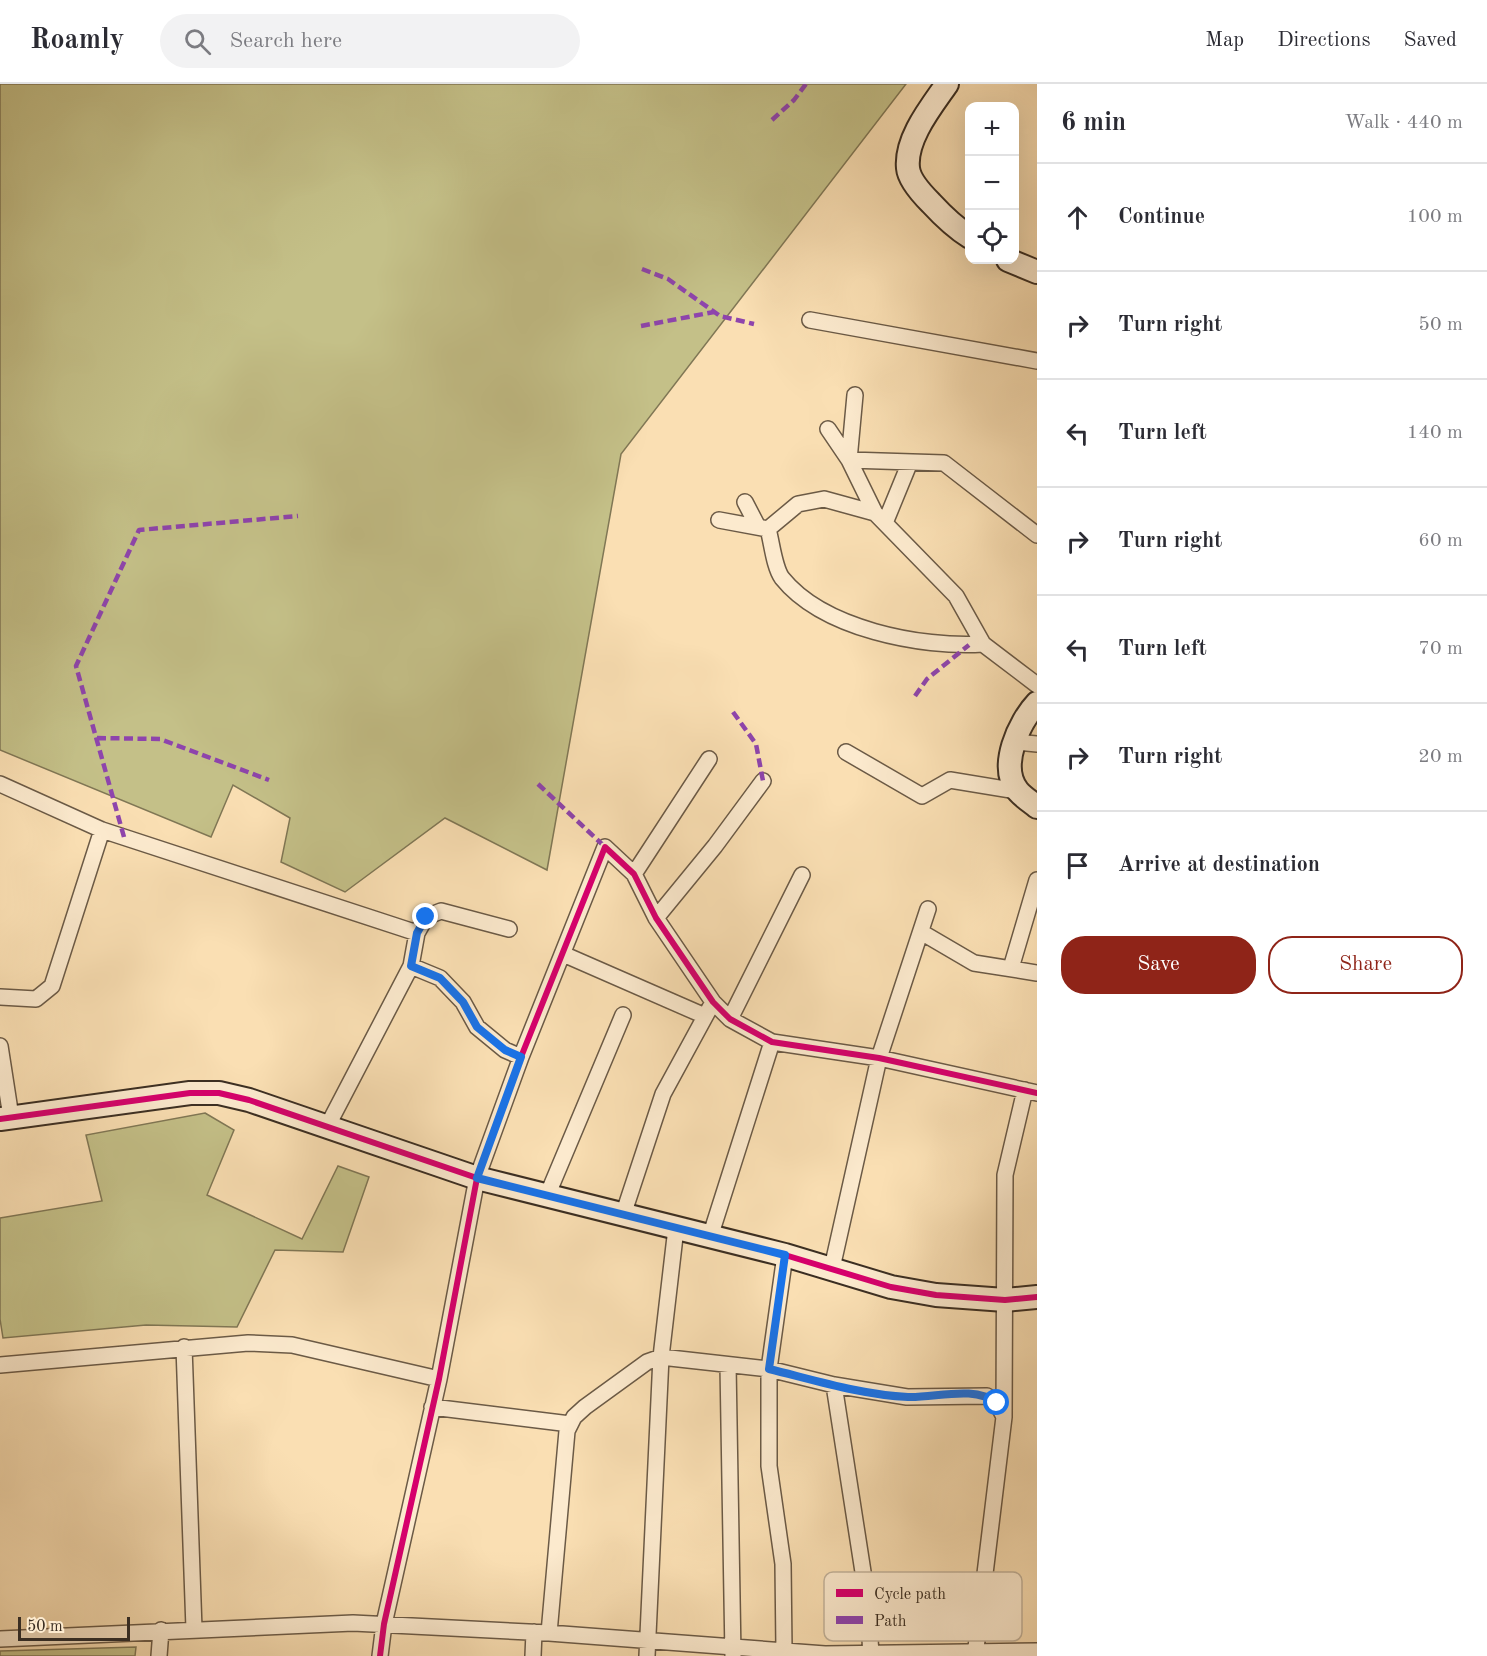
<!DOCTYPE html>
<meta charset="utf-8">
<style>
body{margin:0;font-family:"Old Standard TT",serif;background:#f2f2f3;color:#2b2b33}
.controls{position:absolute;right:18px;top:18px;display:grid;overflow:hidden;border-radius:12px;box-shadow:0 6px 24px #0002}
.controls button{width:54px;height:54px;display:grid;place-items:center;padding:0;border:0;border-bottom:2px solid #e1e1e2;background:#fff;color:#2b2b33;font:30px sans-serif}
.scale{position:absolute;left:18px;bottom:15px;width:112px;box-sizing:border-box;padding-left:6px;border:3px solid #3b2e22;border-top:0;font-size:16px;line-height:21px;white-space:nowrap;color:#3b2e22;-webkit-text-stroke:4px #fceace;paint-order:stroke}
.stop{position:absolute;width:18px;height:18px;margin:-14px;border:4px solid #1a73e8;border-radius:50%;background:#fff}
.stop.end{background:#1a73e8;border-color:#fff;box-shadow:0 2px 6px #0008}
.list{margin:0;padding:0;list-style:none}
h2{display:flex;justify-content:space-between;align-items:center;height:78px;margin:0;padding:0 24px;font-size:26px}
h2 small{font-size:20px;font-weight:400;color:#7c7c81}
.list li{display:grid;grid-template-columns:39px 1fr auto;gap:18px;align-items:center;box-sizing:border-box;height:108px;padding:0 24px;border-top:2px solid #e1e1e2}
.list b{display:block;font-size:22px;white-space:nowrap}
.list em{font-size:20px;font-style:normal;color:#7c7c81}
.actions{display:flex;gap:12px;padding:18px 24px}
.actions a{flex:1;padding:14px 0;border:2px solid #8f2418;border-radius:24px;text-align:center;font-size:21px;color:#8f2418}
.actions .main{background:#8f2418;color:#fff}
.icon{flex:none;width:33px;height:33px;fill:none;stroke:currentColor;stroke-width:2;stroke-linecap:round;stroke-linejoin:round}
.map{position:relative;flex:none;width:1037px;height:1572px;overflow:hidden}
header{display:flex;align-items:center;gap:36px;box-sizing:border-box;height:84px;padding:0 30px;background:#fff;border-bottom:2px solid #e1e1e2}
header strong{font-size:28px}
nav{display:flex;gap:33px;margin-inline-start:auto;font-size:21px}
.search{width:420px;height:54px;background:#f2f2f3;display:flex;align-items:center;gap:15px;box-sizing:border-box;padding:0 21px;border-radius:33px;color:#7c7c81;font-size:22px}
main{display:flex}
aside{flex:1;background:#fff}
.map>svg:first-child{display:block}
.green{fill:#c4c088;stroke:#807755;stroke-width:1.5}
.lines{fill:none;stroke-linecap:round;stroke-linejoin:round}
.street-casing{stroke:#6b5a46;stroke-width:18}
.secondary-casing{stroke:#3b2e22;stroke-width:26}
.street{stroke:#fceace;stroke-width:15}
.secondary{stroke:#fceace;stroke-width:22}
.quiet{stroke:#8e44ad;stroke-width:4.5;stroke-dasharray:9 4.5;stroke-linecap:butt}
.cycleway-casing{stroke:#fceace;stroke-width:10}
.cycleway{stroke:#d6006c;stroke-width:6}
.route{stroke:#1a73e8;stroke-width:8}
.key{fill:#fceace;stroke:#c2b29a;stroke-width:1.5}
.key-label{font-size:16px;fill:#3b2e22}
</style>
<header>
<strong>Roamly</strong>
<div class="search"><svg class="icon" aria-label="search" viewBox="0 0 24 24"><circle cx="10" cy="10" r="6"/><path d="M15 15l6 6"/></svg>Search here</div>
<nav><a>Map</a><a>Directions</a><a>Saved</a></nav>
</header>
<main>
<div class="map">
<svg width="1037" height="1572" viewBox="0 0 1037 1572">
<rect width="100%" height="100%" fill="#fadfb3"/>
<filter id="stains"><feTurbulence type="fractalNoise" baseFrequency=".00333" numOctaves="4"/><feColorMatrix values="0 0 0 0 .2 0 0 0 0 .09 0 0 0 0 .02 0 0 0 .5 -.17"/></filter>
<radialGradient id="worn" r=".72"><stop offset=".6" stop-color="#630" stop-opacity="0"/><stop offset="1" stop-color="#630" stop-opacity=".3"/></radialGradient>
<path class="green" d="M 0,0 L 906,0 L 621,370 L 547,786 L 445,734 L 345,808 L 281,778 L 290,734 L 233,701 L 211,753 L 0,666 Z
M 205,1029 L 234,1046 L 207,1111 L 302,1155 L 338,1082 L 369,1093 L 343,1168 L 275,1166 L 237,1243 L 146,1241 L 3,1254 L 0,1235 L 0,1134 L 102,1117 L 86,1051 Z
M 136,1563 L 135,1572 L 0,1572 L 0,1567 Z"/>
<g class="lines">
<defs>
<path id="street" d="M 810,236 L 1037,277
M 855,311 L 849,376 L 875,429
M 828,345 L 849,376 L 944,379 L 1037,451
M 745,418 L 757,441
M 719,436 L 768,445
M 885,439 L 910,378
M 983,560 C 921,564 823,545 782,494 C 774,483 772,459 768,445 L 798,420 L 824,415 L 875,429 L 956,512 L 983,560 L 1037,601
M 1016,658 L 1037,660
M 846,668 L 922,712 L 950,696 L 1017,707
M 0,700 L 102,746 L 417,849
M 634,790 L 709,675
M 656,834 L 715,762 L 763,697
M 921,848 L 974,879 L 1037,889
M 563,870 L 705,932
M 411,882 L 440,894 L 463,918 L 477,943 L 505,966 L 521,973
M 1011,884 L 1037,796
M 0,913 L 36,915 L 52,902 L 102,746
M 730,935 L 802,791
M 0,962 L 11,1033
M 327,1043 L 411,882 L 417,849 L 426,833 L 441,827 L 509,845
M 547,1112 L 623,931
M 623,1131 L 663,1010 L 713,918
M 710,1153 L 772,958
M 832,1184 L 879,974 L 928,825
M 184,1263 L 194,1545
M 0,1281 L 248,1259 L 292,1261 L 439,1295
M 728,1281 L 733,1572
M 834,1301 L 868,1520 L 871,1572
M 432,1323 L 570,1340
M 549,1549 L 567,1347 L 574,1333 L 585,1323 L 647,1278 L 661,1273 L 769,1285 L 834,1301 L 907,1313 L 987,1312 L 997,1319 L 1004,1333
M 0,1555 L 353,1539 L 549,1549 L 825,1570 L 1037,1567
M 784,1566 L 783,1480 L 769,1382 L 769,1285 L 785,1171
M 159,1572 L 161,1546
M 380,1572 L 384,1540 L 439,1295 L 477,1094 L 521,973 L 605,763 L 634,790 L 656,834 L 713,918 L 730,935 L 772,958 L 879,974 L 1037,1009
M 533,1572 L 534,1548
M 647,1572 L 661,1273 L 676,1144
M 975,1572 L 1004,1333 L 1005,1091 L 1025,1006"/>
<path id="secondary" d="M 947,0 C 931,23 905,55 908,84 C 909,96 923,111 931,119 C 943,132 954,143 970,153
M 1008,176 L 1037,188
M 1037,619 C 1019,638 998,683 1018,707 C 1023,713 1031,718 1037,723
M 0,1035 L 190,1009 L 219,1009 L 249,1016 L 477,1094 L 785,1171 L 891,1203 L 936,1211 L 1005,1216 L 1037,1213"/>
</defs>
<use href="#street" class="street-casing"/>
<use href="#secondary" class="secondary-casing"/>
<use href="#street" class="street"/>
<use href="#secondary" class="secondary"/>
<path class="quiet" d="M 772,36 L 794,16 L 806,0
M 642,185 L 668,195 L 720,232 L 754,240
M 641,242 L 714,228
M 915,612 L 927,595 L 969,561
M 733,628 L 756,660 L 763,697
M 97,654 L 160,655 L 269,696
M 538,700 L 605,763
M 124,753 L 76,582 L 139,446 L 298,432"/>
<defs>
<path id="cycleway" d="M 0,1035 L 190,1009 L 219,1009 L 249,1016 L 477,1094 L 785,1171 L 891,1203 L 936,1211 L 1005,1216 L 1037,1213
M 380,1572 L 384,1540 L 439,1295 L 477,1094 L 521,973 L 605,763 L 634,790 L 656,834 L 713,918 L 730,935 L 772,958 L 879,974 L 1037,1009"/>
</defs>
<use href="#cycleway" class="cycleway-casing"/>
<use href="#cycleway" class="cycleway"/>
</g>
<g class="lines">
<path class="route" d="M 426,833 L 417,849 L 411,882 L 440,894 L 463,918 L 477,943 L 505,966 L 521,973 L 477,1094 L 785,1171 L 769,1285 C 814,1296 862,1311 908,1313 C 936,1314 974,1301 997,1319"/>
</g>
<rect x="824" y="1488" width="198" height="69" rx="9" class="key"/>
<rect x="836" y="1505" width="27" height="8" fill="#d6006c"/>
<rect x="836" y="1532" width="27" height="8" fill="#8e44ad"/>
<g class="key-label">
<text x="874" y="1515">Cycle path</text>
<text x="874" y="1542">Path</text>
</g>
<rect width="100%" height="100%" filter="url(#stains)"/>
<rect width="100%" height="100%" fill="url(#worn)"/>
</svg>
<div class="controls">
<button>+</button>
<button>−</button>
<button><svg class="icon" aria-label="locate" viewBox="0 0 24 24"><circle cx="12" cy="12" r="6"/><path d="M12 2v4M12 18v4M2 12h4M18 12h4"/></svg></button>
</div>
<div class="scale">50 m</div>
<div class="stop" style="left:997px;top:1319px"></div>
<div class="stop end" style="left:426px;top:833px"></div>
</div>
<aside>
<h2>6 min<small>Walk · 440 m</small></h2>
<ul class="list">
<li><svg class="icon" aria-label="ahead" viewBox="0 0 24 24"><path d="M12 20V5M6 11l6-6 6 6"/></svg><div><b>Continue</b></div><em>100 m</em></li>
<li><svg class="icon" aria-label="right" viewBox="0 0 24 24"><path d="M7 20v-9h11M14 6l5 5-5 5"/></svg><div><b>Turn right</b></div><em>50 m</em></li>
<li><svg class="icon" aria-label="left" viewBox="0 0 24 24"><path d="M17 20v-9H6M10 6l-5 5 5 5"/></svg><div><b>Turn left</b></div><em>140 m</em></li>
<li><svg class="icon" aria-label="right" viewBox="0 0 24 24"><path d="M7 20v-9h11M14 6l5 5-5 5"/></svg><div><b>Turn right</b></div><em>60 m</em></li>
<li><svg class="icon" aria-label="left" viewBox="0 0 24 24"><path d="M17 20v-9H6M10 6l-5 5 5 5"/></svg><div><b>Turn left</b></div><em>70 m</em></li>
<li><svg class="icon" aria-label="right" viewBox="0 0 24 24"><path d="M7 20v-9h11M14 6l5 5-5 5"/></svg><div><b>Turn right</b></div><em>20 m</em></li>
<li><svg class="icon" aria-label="arrive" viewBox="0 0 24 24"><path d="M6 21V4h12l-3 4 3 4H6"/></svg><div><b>Arrive at destination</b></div></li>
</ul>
<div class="actions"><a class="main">Save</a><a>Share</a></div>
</aside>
</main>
